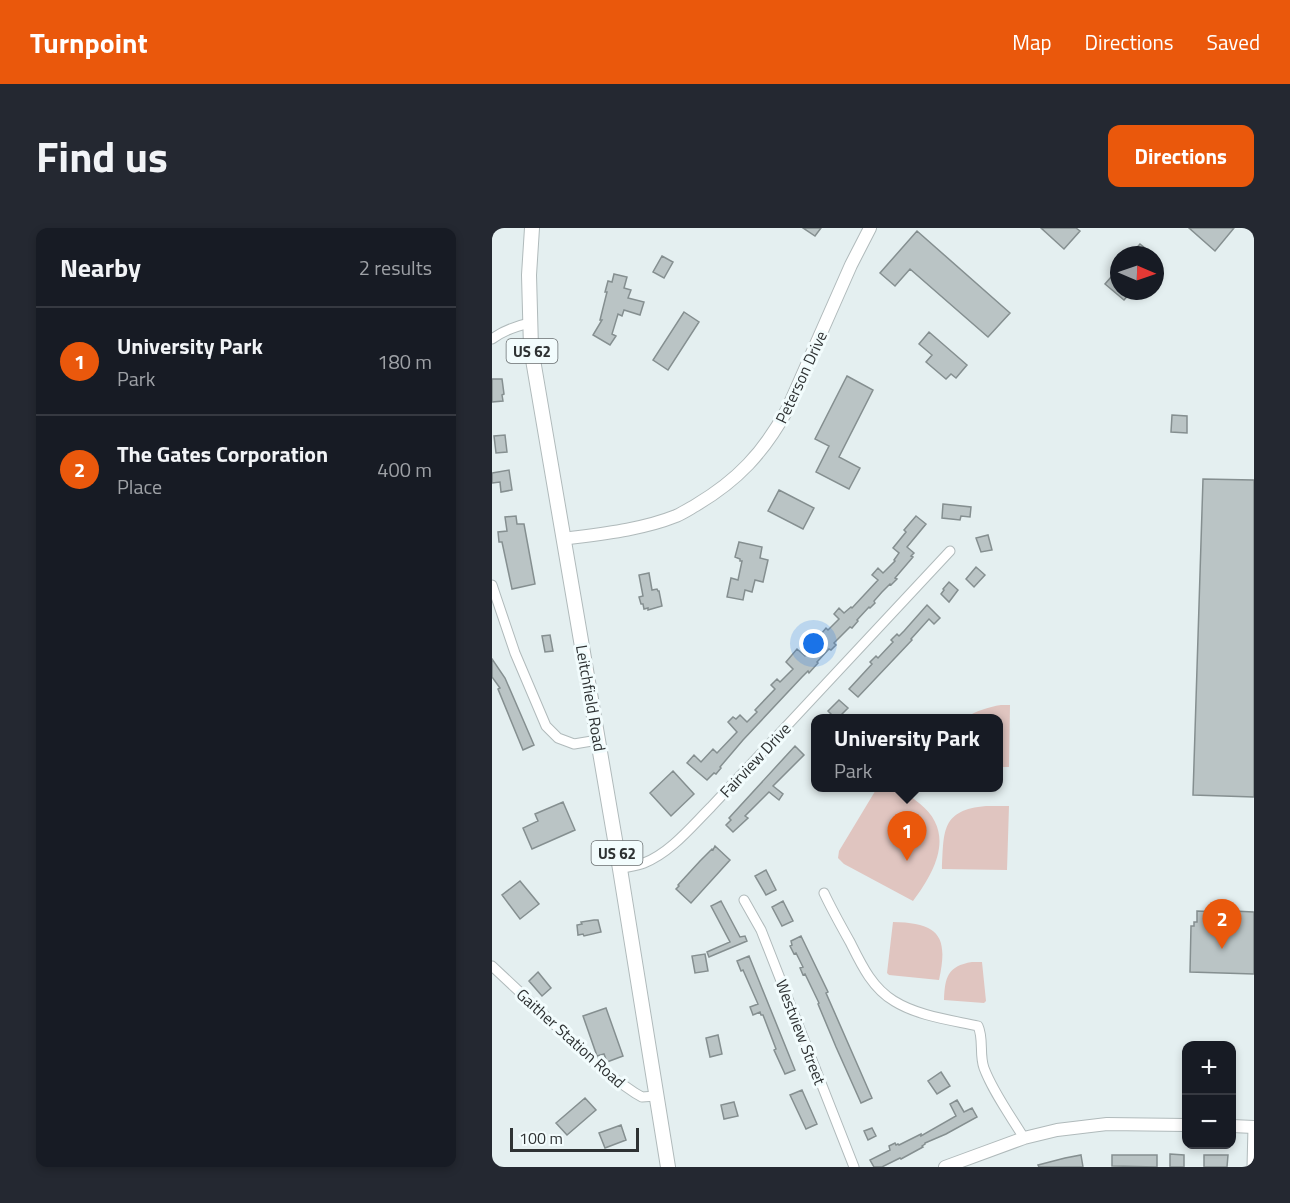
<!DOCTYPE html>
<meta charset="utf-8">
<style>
body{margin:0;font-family:"Titillium Web",sans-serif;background:#242831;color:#f1f3f6}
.controls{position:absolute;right:18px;bottom:18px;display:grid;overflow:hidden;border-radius:12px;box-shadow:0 3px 9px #0003}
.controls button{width:54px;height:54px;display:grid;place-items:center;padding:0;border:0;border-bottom:2px solid #363941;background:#171b24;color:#f1f3f6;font:30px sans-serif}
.compass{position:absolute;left:618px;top:18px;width:54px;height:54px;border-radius:50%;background:#171b24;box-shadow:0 3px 9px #0003;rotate:92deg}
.scale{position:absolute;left:18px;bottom:15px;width:129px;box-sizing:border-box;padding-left:6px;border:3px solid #2e3233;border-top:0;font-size:16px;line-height:21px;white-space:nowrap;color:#2e3233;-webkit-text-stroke:4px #f2fcfd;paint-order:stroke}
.you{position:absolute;left:322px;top:416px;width:21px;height:21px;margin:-15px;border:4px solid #fff;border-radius:50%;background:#1a73e8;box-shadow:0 0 0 9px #1a73e833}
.badge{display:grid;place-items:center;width:39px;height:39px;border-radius:50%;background:#ea580c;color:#fff;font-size:20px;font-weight:700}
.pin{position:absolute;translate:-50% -50px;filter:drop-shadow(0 2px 3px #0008)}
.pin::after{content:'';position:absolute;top:32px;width:21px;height:18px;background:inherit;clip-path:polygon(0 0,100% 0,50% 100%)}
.popup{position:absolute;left:319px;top:486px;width:192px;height:78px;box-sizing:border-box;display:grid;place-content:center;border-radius:12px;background:#171b24;filter:drop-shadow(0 2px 4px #0005);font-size:20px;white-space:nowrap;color:#9ea1a6}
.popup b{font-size:22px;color:#f1f3f6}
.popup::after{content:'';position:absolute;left:50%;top:100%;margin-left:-12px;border:12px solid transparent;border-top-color:#171b24}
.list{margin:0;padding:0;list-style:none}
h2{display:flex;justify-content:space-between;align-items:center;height:78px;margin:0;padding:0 24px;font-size:26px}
h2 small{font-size:20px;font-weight:400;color:#9ea1a6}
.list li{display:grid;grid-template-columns:39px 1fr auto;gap:18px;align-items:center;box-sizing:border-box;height:108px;padding:0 24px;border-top:2px solid #363941}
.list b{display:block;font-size:22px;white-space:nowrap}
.list p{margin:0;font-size:20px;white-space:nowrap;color:#9ea1a6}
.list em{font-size:20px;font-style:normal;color:#9ea1a6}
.map{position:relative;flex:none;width:762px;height:939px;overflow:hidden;border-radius:12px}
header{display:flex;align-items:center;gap:36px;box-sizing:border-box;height:84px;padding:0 30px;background:#ea580c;color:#fff}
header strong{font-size:28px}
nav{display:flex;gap:33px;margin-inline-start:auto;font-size:21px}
.intro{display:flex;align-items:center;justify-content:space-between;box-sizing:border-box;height:144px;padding:0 36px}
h1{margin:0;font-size:42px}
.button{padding:15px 27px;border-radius:12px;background:#ea580c;color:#fff;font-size:21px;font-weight:700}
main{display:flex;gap:36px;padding:0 36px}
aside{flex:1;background:#171b24;border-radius:12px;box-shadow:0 3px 9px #0003}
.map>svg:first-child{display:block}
.green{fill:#e0c5c0}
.building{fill:#bac4c5;stroke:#858f90;stroke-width:1.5}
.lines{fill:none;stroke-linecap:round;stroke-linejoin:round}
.street-casing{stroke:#b0babb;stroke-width:11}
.secondary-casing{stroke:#b0babb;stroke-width:14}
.primary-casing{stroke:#b0babb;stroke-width:16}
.street{stroke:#fff;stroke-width:9}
.secondary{stroke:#fff;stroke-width:12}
.primary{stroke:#fff;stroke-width:14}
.labels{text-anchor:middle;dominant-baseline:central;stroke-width:6;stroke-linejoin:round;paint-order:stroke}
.shield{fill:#f2fcfd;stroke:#696f70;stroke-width:1.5}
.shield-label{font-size:15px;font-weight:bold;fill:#2e3233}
.street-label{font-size:16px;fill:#2e3233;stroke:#f2fcfd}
</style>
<header>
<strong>Turnpoint</strong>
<nav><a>Map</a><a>Directions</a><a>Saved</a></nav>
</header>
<div class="intro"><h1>Find us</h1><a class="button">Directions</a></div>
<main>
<aside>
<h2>Nearby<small>2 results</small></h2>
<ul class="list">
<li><span class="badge">1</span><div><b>University Park</b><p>Park</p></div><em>180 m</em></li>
<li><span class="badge">2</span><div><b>The Gates Corporation</b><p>Place</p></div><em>400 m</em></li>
</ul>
</aside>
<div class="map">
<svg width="762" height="939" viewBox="0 0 762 939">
<rect width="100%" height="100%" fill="#e4eff0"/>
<path class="green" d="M 509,477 L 518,477 L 517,539 L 507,539 L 506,490 L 473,490 C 484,483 496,479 509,477 Z
M 385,560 C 405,560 411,562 427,575 C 464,604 444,642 421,673 L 352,636 L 346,630 L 347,623 Z
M 494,578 L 517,578 L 515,642 L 450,641 C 452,603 449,582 494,578 Z
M 401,694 C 446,695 457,707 447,752 L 397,747 L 395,745 Z
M 480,734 L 490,734 L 494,773 L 492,775 L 452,772 C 453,750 455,738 480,734 Z"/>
<path class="building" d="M 311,0 L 329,0 L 323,8 Z
M 549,0 L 584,0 L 588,3 L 572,21 Z
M 697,0 L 742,0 L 723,23 Z
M 425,3 L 518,85 L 496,109 L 418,41 L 403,58 L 388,45 Z
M 648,16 L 653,20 L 661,27 L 638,27 Z
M 170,28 L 181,34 L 172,50 L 161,44 Z
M 627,40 L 627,63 L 640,63 L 632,72 L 613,56 Z
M 122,46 L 135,49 L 132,60 L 139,62 L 136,70 L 152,74 L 148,87 L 132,82 L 130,88 L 126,86 L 120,106 L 124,108 L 118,117 L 101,107 L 110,92 L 108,92 L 115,64 L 113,64 L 116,53 L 120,54 Z
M 192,84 L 207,94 L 176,142 L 161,132 Z
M 437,104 L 475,137 L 464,150 L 459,146 L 454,151 L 434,134 L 440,127 L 427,116 Z
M 355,148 L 381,162 L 347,229 L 368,240 L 357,261 L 324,244 L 337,218 L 323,211 Z
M 0,151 L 10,151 L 12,166 L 10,167 L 11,173 L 0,174 Z
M 680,187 L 695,188 L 695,205 L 679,204 Z
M 13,207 L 15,224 L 4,225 L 2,208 Z
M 17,242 L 20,262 L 9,264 L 8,254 L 0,255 L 0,245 Z
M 711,251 L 762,252 L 762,569 L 701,567 Z
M 287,262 L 322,280 L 311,301 L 276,283 Z
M 451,276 L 479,279 L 478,289 L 469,288 L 468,292 L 450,290 Z
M 24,288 L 25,296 L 32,296 L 43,356 L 20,361 L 10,314 L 7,314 L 6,304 L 15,303 L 13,289 Z
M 424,288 L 434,296 L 415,319 L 422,325 L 419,328 L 421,329 L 403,350 L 405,351 L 399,357 L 398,356 L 390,364 L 382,373 L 383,375 L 378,380 L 377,379 L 365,392 L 366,393 L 360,400 L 358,399 L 342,415 L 344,417 L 339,422 L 337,421 L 325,434 L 326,435 L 317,445 L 316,443 L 310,449 L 251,512 L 228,539 L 229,540 L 224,546 L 222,545 L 215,552 L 195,535 L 202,527 L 209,534 L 221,521 L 225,525 L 245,504 L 236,494 L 241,489 L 244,491 L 248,487 L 255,494 L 265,484 L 263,482 L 283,461 L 279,457 L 285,451 L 288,454 L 301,441 L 294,434 L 305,421 L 313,428 L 328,413 L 326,411 L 330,406 L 329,406 L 334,400 L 336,402 L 347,391 L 342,386 L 347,380 L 352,385 L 359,379 L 360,380 L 386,352 L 380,347 L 386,340 L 391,345 L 403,333 L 402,332 L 407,325 L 401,320 L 414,304 L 412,302 Z
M 496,307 L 500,322 L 489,324 L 484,310 Z
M 247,314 L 270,319 L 268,330 L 276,332 L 271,354 L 263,352 L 260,364 L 253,362 L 251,372 L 235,369 L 239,350 L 246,352 L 250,333 L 248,333 L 248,331 L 243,329 Z
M 484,339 L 493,347 L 482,359 L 474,351 Z
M 157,345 L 160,362 L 165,361 L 166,363 L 167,363 L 170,378 L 156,382 L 156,380 L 152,381 L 151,376 L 149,376 L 147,369 L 151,368 L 147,347 Z
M 457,354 L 466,362 L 457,374 L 449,366 L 452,362 L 451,361 Z
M 435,377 L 448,390 L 442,396 L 437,391 L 419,411 L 420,412 L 366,469 L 357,461 L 380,436 L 378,434 L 384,428 L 386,430 L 401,414 L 399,412 L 405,406 L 407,408 L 412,403 Z
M 58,407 L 61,423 L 53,424 L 50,408 Z
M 0,431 L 13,450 L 42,517 L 31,522 L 6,461 L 8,460 L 0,449 Z
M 347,472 L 356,480 L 346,490 L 343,490 L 336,483 Z
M 303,518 L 312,527 L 281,558 L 291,566 L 287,572 L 277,564 L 253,588 L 256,590 L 241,604 L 234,597 L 239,592 L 237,590 Z
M 181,543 L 202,566 L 179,588 L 158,565 Z
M 71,574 L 83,602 L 40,621 L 31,600 L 46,593 L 43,586 Z
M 223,618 L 238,632 L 199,675 L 184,661 L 187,658 L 186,657 L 208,633 L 220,621 L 221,622 Z
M 274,642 L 284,662 L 274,667 L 263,648 Z
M 28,653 L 47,676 L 28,691 L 10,667 Z
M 229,673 L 248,709 L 253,708 L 255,713 L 217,729 L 215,724 L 238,714 L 219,678 Z
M 291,673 L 301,693 L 290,698 L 280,679 Z
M 705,683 L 725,684 L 725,690 L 741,690 L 741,683 L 762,684 L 762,746 L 698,744 L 699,698 L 702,698 L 702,694 L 705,694 Z
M 102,692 L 106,692 L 109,704 L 92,708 L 91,706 L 86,707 L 85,697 L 90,696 L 89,694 Z
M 309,708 L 336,764 L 334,765 L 380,870 L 369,875 L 344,819 L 326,776 L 327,775 L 313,746 L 311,747 L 308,740 L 311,739 L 304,725 L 302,726 L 298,718 L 300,717 L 299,713 Z
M 213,726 L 216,743 L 203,745 L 200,728 Z
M 257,728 L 303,842 L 293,846 L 282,822 L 284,821 L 271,787 L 269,787 L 268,784 L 261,787 L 258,779 L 266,776 L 251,742 L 249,743 L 245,733 Z
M 46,744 L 59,760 L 50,768 L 37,753 Z
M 114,780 L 131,828 L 115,834 L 112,826 L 105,828 L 91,788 Z
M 226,807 L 230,826 L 218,829 L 214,810 Z
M 449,844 L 458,858 L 445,866 L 436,853 Z
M 310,862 L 325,896 L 314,901 L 298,867 Z
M 93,870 L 104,882 L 75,907 L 64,895 Z
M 465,872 L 472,884 L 480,880 L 485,889 L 454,906 L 433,915 L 433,916 L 430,918 L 431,919 L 409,931 L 408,930 L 390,939 L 382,939 L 378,932 L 398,922 L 397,918 L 403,915 L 404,917 L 406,916 L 407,917 L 429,906 L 429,908 L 464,888 L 458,876 Z
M 242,874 L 246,888 L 232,891 L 229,877 Z
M 129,897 L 134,912 L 113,920 L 107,905 Z
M 380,900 L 384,908 L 376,912 L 372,903 Z
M 678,926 L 692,927 L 692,939 L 678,939 Z
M 589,927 L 591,939 L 547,939 L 546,937 L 573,930 Z
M 620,927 L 665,927 L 665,939 L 620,938 Z
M 712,927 L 736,927 L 735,939 L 712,939 Z"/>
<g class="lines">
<defs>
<path id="street" d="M 0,111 C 12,102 24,98 38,95
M 0,357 L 23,425 L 54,498 L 66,510 L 82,516 L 106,512
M 128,641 C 135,639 144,638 152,635 C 178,625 199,599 219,579 L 458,323
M 332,665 C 340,682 349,698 358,714 C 369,736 380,760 402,773 C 426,788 459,792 486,798 C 492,811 487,826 492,840 C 501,864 518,887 532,910
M 252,672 L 269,702 L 362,939
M 0,738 L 114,845 L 143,865 L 150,869 L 164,868
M 760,939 L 761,899"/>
<path id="secondary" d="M 71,311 C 108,306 149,302 184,288 C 191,285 197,281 204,277 C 246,252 271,225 295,182 L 359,37 L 378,0
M 740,898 L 762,899
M 453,939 L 532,910 L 565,902 L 615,896 L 694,897"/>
<path id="primary" d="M 40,0 L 37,47 L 39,120 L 128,641 L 176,939"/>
</defs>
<use href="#street" class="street-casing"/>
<use href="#secondary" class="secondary-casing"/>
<use href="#primary" class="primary-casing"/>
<use href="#street" class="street"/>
<use href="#secondary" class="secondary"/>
<use href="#primary" class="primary"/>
</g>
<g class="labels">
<g class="shield">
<rect x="14.5" y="111" width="51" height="24" rx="4.5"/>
<rect x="99.5" y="613" width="51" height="24" rx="4.5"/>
</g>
<g class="shield-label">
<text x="40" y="123">US 62</text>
<text x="125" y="625">US 62</text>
</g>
<g class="street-label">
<text transform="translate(309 149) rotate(-65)">Peterson Drive</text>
<text transform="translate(99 470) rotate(80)">Leitchfield Road</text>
<text transform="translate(263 532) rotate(-47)">Fairview Drive</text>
<text transform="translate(309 804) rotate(69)">Westview Street</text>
<text transform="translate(79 810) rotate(42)">Gaither Station Road</text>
</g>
</g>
</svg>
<div class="controls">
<button>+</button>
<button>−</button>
</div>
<svg class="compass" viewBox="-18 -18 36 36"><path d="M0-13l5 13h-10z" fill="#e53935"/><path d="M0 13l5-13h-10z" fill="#9ea1a6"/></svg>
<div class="scale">100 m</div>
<div class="you"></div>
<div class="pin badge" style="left:415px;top:633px">1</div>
<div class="popup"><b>University Park</b>Park</div>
<div class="pin badge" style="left:730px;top:721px">2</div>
</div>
</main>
